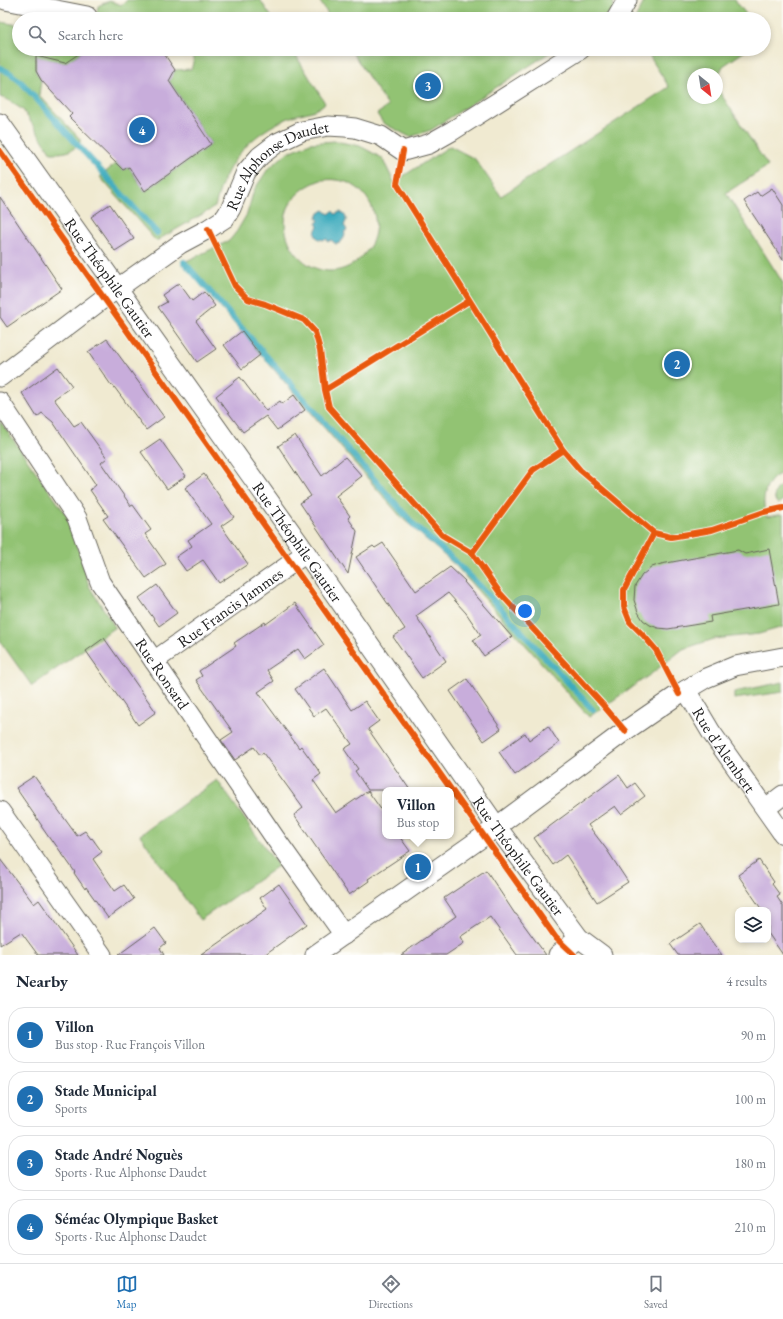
<!DOCTYPE html>
<meta charset="utf-8">
<style>
body{margin:0;font-family:"EB Garamond",serif;background:#f2f2f3;color:#1f2937}
.controls{position:absolute;right:12px;bottom:12px;display:grid;overflow:hidden;border-radius:8px;box-shadow:0 2px 6px #0003}
.controls button{width:36px;height:36px;display:grid;place-items:center;padding:0;border:0;border-bottom:1px solid #e0e1e3;background:#fff;color:#1f2937;font:20px sans-serif}
.compass{position:absolute;left:687px;top:68px;width:36px;height:36px;border-radius:50%;background:#fff;box-shadow:0 2px 6px #0003;rotate:150deg}
.you{position:absolute;left:525px;top:611px;width:14px;height:14px;margin:-10px;border:3px solid #fff;border-radius:50%;background:#1a73e8;box-shadow:0 0 0 6px #1a73e833}
.badge{display:grid;place-items:center;width:26px;height:26px;border-radius:50%;background:#1f6fb2;color:#fff;font-size:13px;font-weight:700}
.pin{position:absolute;translate:-50% -50%;border:2px solid #fff;box-shadow:0 1px 4px #0006}
.popup{position:absolute;left:382px;top:787px;width:72px;height:52px;box-sizing:border-box;display:grid;place-content:center;border-radius:8px;background:#fff;filter:drop-shadow(0 1px 3px #0005);font-size:13px;white-space:nowrap;color:#747a83}
.popup b{font-size:15px;color:#1f2937}
.popup::after{content:'';position:absolute;left:50%;top:100%;margin-left:-8px;border:8px solid transparent;border-top-color:#fff}
.list{margin:0;padding:0;list-style:none}
h2{display:flex;justify-content:space-between;align-items:center;height:52px;margin:0;padding:0 16px;font-size:17px}
h2 small{font-size:13px;font-weight:400;color:#747a83}
.list li{display:grid;grid-template-columns:26px 1fr auto;gap:12px;align-items:center;box-sizing:border-box;height:56px;margin:0 8px 8px;padding:0 8px;border:1px solid #e0e1e3;border-radius:16px}
.list b{display:block;font-size:15px;white-space:nowrap}
.list p{margin:0;font-size:13px;white-space:nowrap;color:#747a83}
.list em{font-size:13px;font-style:normal;color:#747a83}
.icon{flex:none;width:22px;height:22px;fill:none;stroke:currentColor;stroke-width:2;stroke-linecap:round;stroke-linejoin:round}
.map{position:relative;flex:none;width:783px;height:955px;overflow:hidden}
.search{position:absolute;background:#fff;box-shadow:0 2px 6px #0003;left:12px;right:12px;top:12px;height:44px;display:flex;align-items:center;gap:10px;box-sizing:border-box;padding:0 14px;border-radius:22px;color:#747a83;font-size:15px}
.sheet{height:308px;background:#fff}
nav{display:flex;justify-content:space-around;align-items:center;box-sizing:border-box;height:56px;border-top:1px solid #e0e1e3;background:#fff;font-size:11px;color:#747a83}
nav a{display:grid;justify-items:center;gap:2px}
nav .on{color:#1f6fb2}
.map>svg:first-child{display:block}
.green{fill:#92c373;stroke:#577048;fill-rule:evenodd}
.water{fill:#3eabbd;stroke:#2d646c}
.lines{fill:none;stroke-linecap:round;stroke-linejoin:round}
.stream{stroke:#3eabbd;stroke-width:6}
.building{fill:#c8addb}
.street-casing{stroke:#66645b;stroke-width:21}
.street{stroke:#fff;stroke-width:19}
.cycleway-casing{stroke:#fdfcf7;stroke-width:8}
.cycleway{stroke:#e8590c;stroke-width:6}
.labels{text-anchor:middle;dominant-baseline:central;stroke-width:3;stroke-linejoin:round;paint-order:stroke}
.street-label{font-size:16px;fill:#1c1c1c;stroke:#fdfcf7}
</style>
<div class="map">
<svg width="783" height="955" viewBox="0 0 783 955">
<rect width="100%" height="100%" fill="#fdfcf7"/>
<filter id="ink" filterUnits="userSpaceOnUse"><feTurbulence type="fractalNoise" baseFrequency=".025" numOctaves="2"/><feDisplacementMap in="SourceGraphic" scale="8" xChannelSelector="R" yChannelSelector="G"/><feConvolveMatrix kernelMatrix="1 2 1 2 8 2 1 2 1" color-interpolation-filters="sRGB"/></filter>
<filter id="wash" filterUnits="userSpaceOnUse"><feTurbulence type="fractalNoise" baseFrequency=".012" numOctaves="4" result="noise"/><feDisplacementMap in="SourceGraphic" scale="16" xChannelSelector="R" yChannelSelector="G"/><feGaussianBlur stdDeviation="0.9" result="paint"/><feColorMatrix in="noise" values="0 0 0 0 0 0 0 0 0 0 0 0 0 0 0 0 0 1.4 0 .05"/><feComposite in="paint" operator="in"/></filter>
<g filter="url(#wash)">
<rect width="100%" height="100%" fill="#f0ead1"/>
<path class="green" d="M 127,0 L 260,0 L 273,19 L 96,19 L 98,6 L 109,1 L 122,5 Z
M 319,0 L 613,0 L 614,7 L 613,11 L 601,19 L 331,19 Z
M 645,0 L 735,0 L 750,19 L 635,19 Z
M 0,22 L 19,25 L 19,49 L 86,49 L 65,63 L 36,57 L 36,71 L 41,80 L 39,95 L 80,139 L 80,143 C 71,153 64,153 51,153 L 23,110 L 8,100 L 0,97 Z
M 192,49 L 292,49 L 325,103 C 315,113 303,112 291,117 C 249,134 225,163 215,207 L 156,241 L 100,177 L 116,163 L 123,170 L 129,167 L 145,191 L 211,144 L 169,81 L 175,70 L 191,69 C 194,62 194,56 192,49 Z
M 350,49 L 555,49 L 431,130 L 410,137 L 383,123 L 377,114 L 388,106 Z
M 645,49 L 748,49 L 723,66 L 717,78 L 717,74 L 693,74 L 693,98 L 717,98 L 717,88 L 768,166 L 726,193 L 783,283 L 783,473 C 765,478 760,501 767,517 L 783,514 L 783,627 L 759,634 L 714,639 L 683,649 L 651,674 L 589,717 L 456,566 L 401,517 L 182,263 L 229,241 L 237,231 L 247,214 L 254,190 L 268,169 L 287,153 L 310,143 L 335,141 L 360,146 L 382,158 L 394,182 L 450,146 L 475,159 L 501,196 L 669,87 ZM 321,180 C 326,180 331,179 336,180 C 362,182 379,208 375,232 C 373,244 366,254 356,262 C 304,300 246,207 321,180 Z
M 0,421 L 70,520 L 89,586 L 115,627 L 32,686 L 0,641 Z
M 783,484 L 783,501 L 778,504 C 771,497 775,489 783,484 Z
M 783,682 L 783,692 L 734,699 L 734,692 Z
M 217,780 L 278,866 L 200,920 L 140,835 Z"/>
<path class="water" d="M 324,210 L 329,214 L 333,211 L 335,214 L 340,212 C 346,214 348,220 344,225 L 347,230 L 344,232 L 345,234 L 344,238 L 340,243 L 336,244 L 331,240 L 328,242 L 327,239 C 317,242 312,235 318,226 L 316,223 L 319,221 L 317,218 L 318,214 L 322,211 Z"/>
<g class="lines">
<path class="stream" d="M 0,68 L 10,73 L 22,83 L 157,233
M 184,262 L 415,526 L 454,560 L 479,585 L 593,710"/>
</g>
<g id="blocks">
<path class="building" d="M 86,49 L 161,49 L 175,70 L 169,81 L 211,144 L 145,191 L 129,167 L 123,170 L 69,117 L 72,114 L 41,80 L 36,71 L 36,56 L 65,63 Z
M 772,188 L 783,205 L 783,260 L 744,201 L 757,192 L 760,196 Z
M 0,197 L 62,289 L 7,327 L 0,317 Z
M 110,204 L 134,239 L 115,251 L 91,217 Z
M 179,283 L 192,301 L 204,292 L 215,306 L 196,321 L 216,349 L 197,362 L 158,307 L 167,302 L 162,295 Z
M 242,331 L 260,355 L 242,369 L 224,345 Z
M 107,339 L 164,417 L 146,430 L 112,384 L 111,385 L 88,352 Z
M 58,367 L 72,386 L 54,399 L 74,426 L 81,422 L 107,458 L 101,463 L 131,506 L 133,505 L 151,530 L 145,534 L 166,564 L 146,578 L 103,519 L 108,516 L 90,490 L 96,485 L 53,422 L 42,413 L 37,417 L 22,393 Z
M 240,377 L 266,411 L 280,401 L 282,404 L 294,395 L 305,410 L 277,430 L 266,416 L 243,432 L 216,396 Z
M 295,435 L 322,476 L 345,457 L 362,476 L 336,496 L 350,516 L 348,518 L 357,531 L 348,574 L 300,503 L 311,496 L 278,446 Z
M 160,439 L 186,476 L 167,489 L 141,452 Z
M 204,474 L 234,517 L 221,526 L 248,564 L 219,583 L 203,560 L 186,571 L 176,557 L 192,546 L 188,540 L 211,524 L 185,488 Z
M 383,543 L 416,591 L 450,567 L 465,581 L 464,582 L 512,637 L 484,656 L 473,640 L 481,635 L 466,613 L 448,593 L 416,616 L 446,661 L 422,678 L 393,637 L 405,629 L 356,557 L 373,546 L 375,548 Z
M 769,549 L 779,604 L 710,616 L 711,622 L 668,629 L 658,628 L 650,625 L 643,620 L 638,612 L 634,600 L 635,586 L 642,575 L 652,567 L 661,564 L 738,550 L 745,554 Z
M 157,585 L 177,613 L 159,626 L 139,598 Z
M 295,603 L 324,645 L 305,659 L 298,649 L 267,670 L 274,681 L 258,692 L 299,748 L 301,746 L 321,774 L 313,780 L 336,813 L 368,791 L 385,815 L 385,836 L 399,836 L 410,851 L 368,879 L 369,881 L 349,895 L 294,815 L 303,808 L 263,753 L 260,755 L 254,747 L 235,760 L 221,740 L 233,732 L 196,680 L 202,676 L 199,671 L 236,646 L 234,643 L 265,622 L 266,624 Z
M 104,638 L 156,712 L 138,725 L 86,651 Z
M 324,668 L 352,710 L 365,701 L 379,721 L 368,729 L 410,790 L 368,790 L 355,771 L 358,769 L 344,749 L 352,744 L 326,708 L 314,716 L 295,689 Z
M 467,679 L 501,729 L 484,741 L 450,691 Z
M 548,726 L 559,743 L 515,775 L 499,752 L 525,733 L 529,740 Z
M 619,775 L 628,788 L 635,783 L 645,796 L 621,814 L 615,806 L 588,825 L 607,850 L 628,882 L 597,902 L 566,855 L 553,865 L 534,838 Z
M 34,776 L 77,836 L 85,831 L 91,839 L 92,838 L 102,852 L 93,859 L 115,891 L 124,885 L 134,899 L 108,918 L 86,887 L 85,889 L 74,873 L 75,872 L 53,841 L 52,842 L 41,826 L 42,826 L 16,788 Z
M 0,859 L 34,904 L 39,900 L 78,955 L 38,955 L 21,932 L 0,945 Z
M 759,860 L 774,882 L 772,884 L 780,895 L 777,897 L 783,906 L 783,955 L 768,933 L 768,910 L 762,910 L 738,875 Z
M 486,870 L 515,914 L 516,914 L 546,955 L 517,955 L 490,917 L 460,937 L 464,943 L 446,955 L 401,955 L 456,916 L 444,898 Z
M 279,884 L 307,924 L 264,955 L 201,955 L 267,909 L 260,898 Z
M 700,924 L 712,942 L 722,955 L 678,955 L 670,944 Z
M 155,928 L 166,943 L 160,948 L 164,955 L 118,955 Z"/>
</g>
</g>
<g filter="url(#ink)">
<use href="#blocks" fill-opacity="0" stroke="#66645b" stroke-width="1"/>
<g class="lines">
<defs>
<g id="street">
<path d="M 5,0 L 87,16"/>
<path d="M 616,19 L 627,0"/>
<path id="s1" d="M 0,123 L 306,553 L 497,827 L 579,938 L 602,955"/>
<path id="s2" d="M 0,377 L 104,298 L 180,244 L 208,229 L 225,218 L 231,208 L 246,172 L 260,156 L 277,143 L 302,131 L 328,126 L 345,127 L 355,128 L 381,136 L 403,151 L 429,144 L 452,131 L 581,49"/>
<path id="s3" d="M 0,402 L 77,518 L 100,582 L 275,838 L 344,935"/>
<path id="s4" d="M 154,661 L 306,553"/>
<path id="s5" d="M 686,690 L 711,732 L 783,834"/>
<path d="M 766,808 L 783,795"/>
<path d="M 0,811 L 102,955"/>
<path d="M 315,955 L 484,836 L 625,731 L 679,694 L 706,678 L 735,666 L 783,657"/>
<path d="M 558,955 L 579,938"/>
</g>
</defs>
<use href="#street" class="street-casing"/>
<use href="#street" class="street"/>
<defs>
<path id="cycleway" d="M 0,151 L 556,938 L 574,955
M 403,151 L 397,184 L 563,450 L 580,470 L 654,533 L 671,537 L 712,530 L 764,512 L 783,508
M 208,229 L 235,286 L 248,299 L 265,304 L 304,320 L 315,332 L 320,350 L 325,390 L 329,407 L 442,535 L 472,553 L 500,593 L 603,705 L 625,731
M 325,390 L 469,301
M 654,533 L 624,590 L 624,607 L 630,622 L 644,636 L 656,650 L 679,694
M 472,553 L 533,470 L 563,450"/>
</defs>
<use href="#cycleway" class="cycleway-casing"/>
<use href="#cycleway" class="cycleway"/>
</g>
</g>
<g class="labels">
<g class="street-label">
<text stroke="none"><textPath href="#s2" startOffset="355">Rue Alphonse Daudet</textPath></text>
<text stroke="none"><textPath href="#s1" startOffset="190">Rue Théophile Gautier</textPath></text>
<text stroke="none"><textPath href="#s1" startOffset="514">Rue Théophile Gautier</textPath></text>
<text stroke="none"><textPath href="#s4" startOffset="93">Rue Francis Jammes</textPath></text>
<text stroke="none"><textPath href="#s3" startOffset="318">Rue Ronsard</textPath></text>
<text stroke="none"><textPath href="#s5" startOffset="71">Rue d'Alembert</textPath></text>
<text stroke="none"><textPath href="#s1" startOffset="898">Rue Théophile Gautier</textPath></text>
</g>
</g>
</svg>
<div class="controls">
<button><svg class="icon" aria-label="layers" viewBox="0 0 24 24"><path d="M12 4l9 5-9 5-9-5zM3 14l9 5 9-5"/></svg></button>
</div>
<svg class="compass" viewBox="-18 -18 36 36"><path d="M0-13l5 13h-10z" fill="#e53935"/><path d="M0 13l5-13h-10z" fill="#747a83"/></svg>
<div class="you"></div>
<div class="pin badge" style="left:418px;top:867px">1</div>
<div class="popup"><b>Villon</b>Bus stop</div>
<div class="pin badge" style="left:677px;top:364px">2</div>
<div class="pin badge" style="left:428px;top:86px">3</div>
<div class="pin badge" style="left:142px;top:130px">4</div>
<div class="search"><svg class="icon" aria-label="search" viewBox="0 0 24 24"><circle cx="10" cy="10" r="6"/><path d="M15 15l6 6"/></svg>Search here</div>
</div>
<section class="sheet">
<h2>Nearby<small>4 results</small></h2>
<ul class="list">
<li><span class="badge">1</span><div><b>Villon</b><p>Bus stop · Rue François Villon</p></div><em>90 m</em></li>
<li><span class="badge">2</span><div><b>Stade Municipal</b><p>Sports</p></div><em>100 m</em></li>
<li><span class="badge">3</span><div><b>Stade André Noguès</b><p>Sports · Rue Alphonse Daudet</p></div><em>180 m</em></li>
<li><span class="badge">4</span><div><b>Séméac Olympique Basket</b><p>Sports · Rue Alphonse Daudet</p></div><em>210 m</em></li>
</ul>
</section>
<nav>
<a class="on"><svg class="icon" aria-label="map" viewBox="0 0 24 24"><path d="M3 6l6-2 6 2 6-2v14l-6 2-6-2-6 2zM9 4v14M15 6v14"/></svg>Map</a>
<a><svg class="icon" aria-label="directions" viewBox="0 0 24 24"><path d="M12 3l9 9-9 9-9-9zM9 14v-3h6M13 9l2 2-2 2"/></svg>Directions</a>
<a><svg class="icon" aria-label="saved" viewBox="0 0 24 24"><path d="M7 4h10v16l-5-4-5 4z"/></svg>Saved</a>
</nav>
